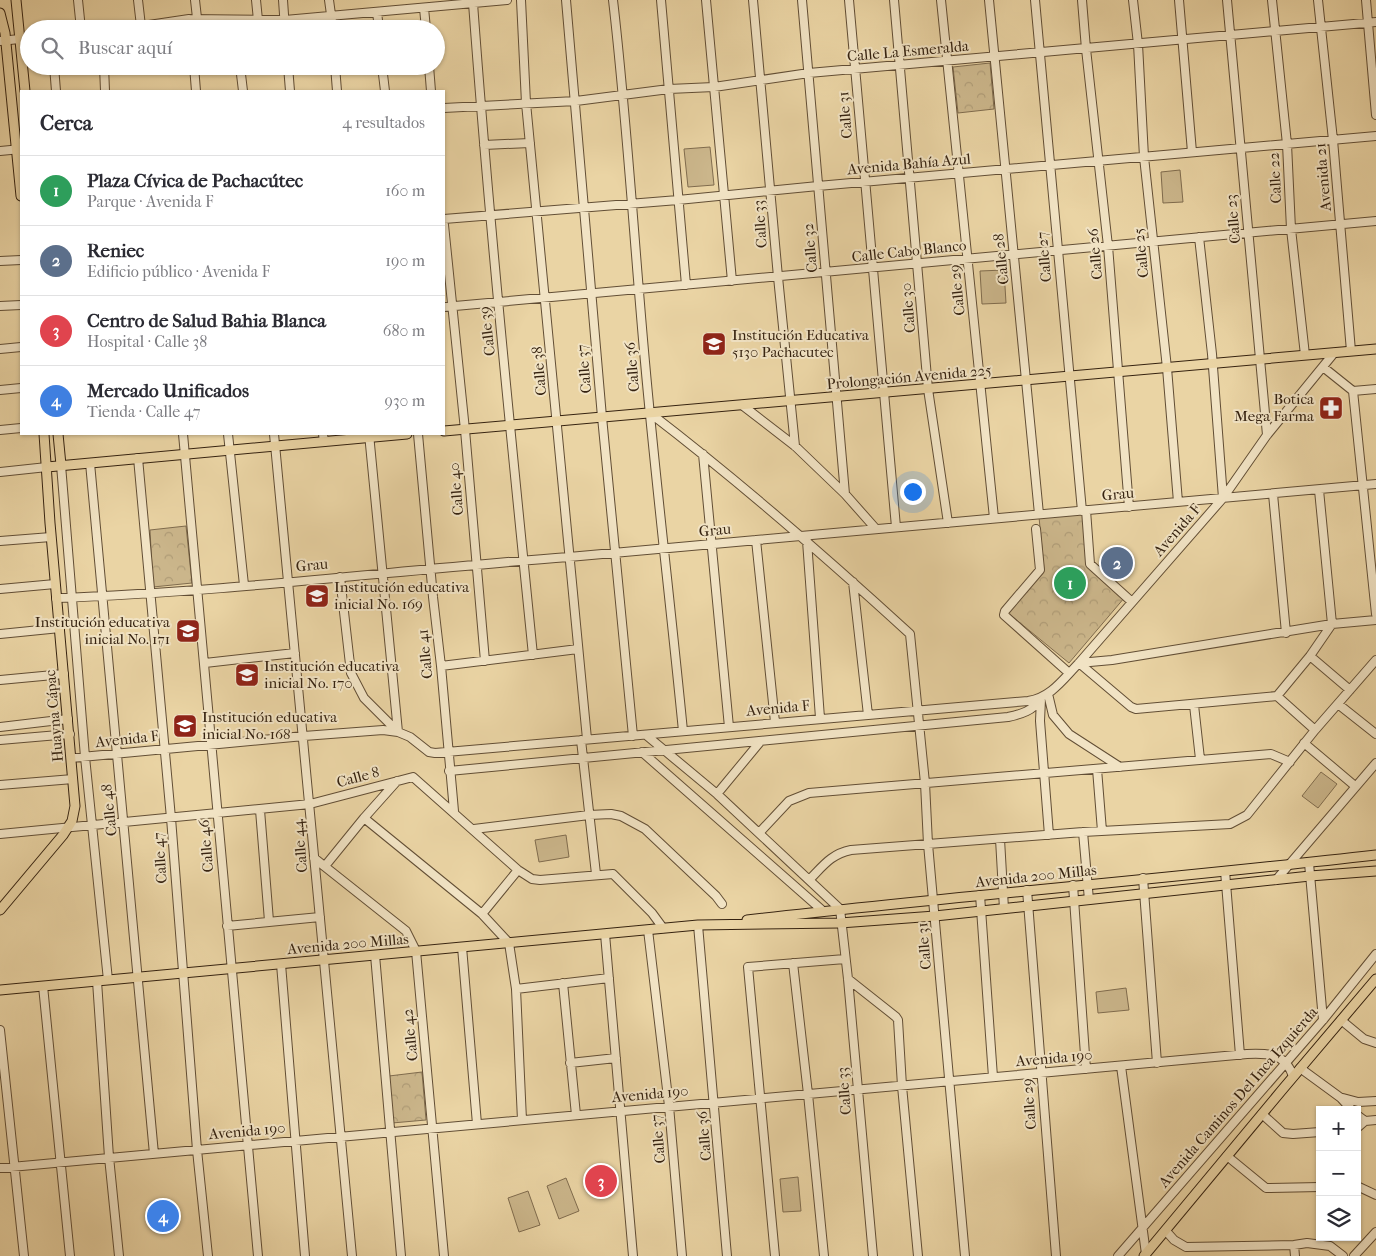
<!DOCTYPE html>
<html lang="es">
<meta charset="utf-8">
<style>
body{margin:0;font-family:"IM FELL French Canon",serif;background:#f2f2f3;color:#2b2b33}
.controls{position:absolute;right:15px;bottom:15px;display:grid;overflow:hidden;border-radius:0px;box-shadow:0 1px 4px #0004}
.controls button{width:45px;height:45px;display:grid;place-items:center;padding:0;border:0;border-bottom:1px solid #e1e1e2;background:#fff;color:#2b2b33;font:25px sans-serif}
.you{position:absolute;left:912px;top:491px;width:18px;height:18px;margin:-12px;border:4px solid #fff;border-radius:50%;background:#1a73e8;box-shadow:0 0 0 8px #1a73e833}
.badge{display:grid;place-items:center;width:32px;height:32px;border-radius:50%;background:#7c3aed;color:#fff;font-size:16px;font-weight:700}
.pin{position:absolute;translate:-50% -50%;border:2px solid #fff;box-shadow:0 1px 5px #0006}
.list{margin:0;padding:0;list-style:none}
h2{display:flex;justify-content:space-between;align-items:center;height:65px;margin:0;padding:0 20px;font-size:21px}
h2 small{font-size:16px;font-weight:400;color:#7c7c81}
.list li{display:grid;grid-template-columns:32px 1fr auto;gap:15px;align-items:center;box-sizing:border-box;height:70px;padding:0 20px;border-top:1px solid #e1e1e2}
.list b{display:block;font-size:19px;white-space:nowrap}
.list p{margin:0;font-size:16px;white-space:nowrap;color:#7c7c81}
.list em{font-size:16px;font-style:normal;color:#7c7c81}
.icon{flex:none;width:28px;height:28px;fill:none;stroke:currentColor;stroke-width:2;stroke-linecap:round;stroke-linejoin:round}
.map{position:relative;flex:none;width:1376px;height:1256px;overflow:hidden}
.search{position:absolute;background:#fff;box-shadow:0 1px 4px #0004;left:20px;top:20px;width:425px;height:55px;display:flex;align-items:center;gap:12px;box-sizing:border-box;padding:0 18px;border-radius:28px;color:#7c7c81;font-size:19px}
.panel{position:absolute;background:#fff;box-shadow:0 1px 4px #0004;left:20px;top:90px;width:425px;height:345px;border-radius:0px}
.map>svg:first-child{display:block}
.forest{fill:url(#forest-crowns);stroke:#806c4e}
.pitch{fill:#cbb68b;stroke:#806c4e}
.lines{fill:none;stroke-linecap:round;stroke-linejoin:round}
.minor-casing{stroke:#624e35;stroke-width:10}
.major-casing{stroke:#352210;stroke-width:11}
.minor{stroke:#f1e3c4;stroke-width:8}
.major{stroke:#ead4a4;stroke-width:9}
.labels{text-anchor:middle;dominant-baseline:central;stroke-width:4;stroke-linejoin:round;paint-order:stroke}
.street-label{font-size:15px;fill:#352210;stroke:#f1e3c4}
.poi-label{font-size:15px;fill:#352210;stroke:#f1e3c4;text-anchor:start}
</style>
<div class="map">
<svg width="1376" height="1256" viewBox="0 0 1376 1256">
<defs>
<pattern id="forest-crowns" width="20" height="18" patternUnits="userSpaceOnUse" patternTransform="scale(1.25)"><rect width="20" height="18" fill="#cbb68b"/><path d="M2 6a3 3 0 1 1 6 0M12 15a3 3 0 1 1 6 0" fill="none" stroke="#af9c77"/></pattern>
</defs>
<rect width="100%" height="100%" fill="#ead4a4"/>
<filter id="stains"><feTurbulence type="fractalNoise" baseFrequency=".004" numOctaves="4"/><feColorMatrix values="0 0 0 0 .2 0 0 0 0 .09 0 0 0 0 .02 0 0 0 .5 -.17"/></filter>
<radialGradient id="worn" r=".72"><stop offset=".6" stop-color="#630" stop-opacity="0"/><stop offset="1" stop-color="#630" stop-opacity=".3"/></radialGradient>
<path class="forest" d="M 990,63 L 994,109 L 958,113 L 953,67 Z
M 1083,513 L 1088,566 L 1125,597 L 1069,663 L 1008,613 L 1044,569 L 1039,517 Z
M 186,526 L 192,583 L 153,587 L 150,530 Z
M 422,1072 L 426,1120 L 392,1123 L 389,1076 Z"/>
<path class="pitch" d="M 710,147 L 714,185 L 688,187 L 684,149 Z
M 1180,170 L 1183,202 L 1163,203 L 1161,172 Z
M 1004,270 L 1006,303 L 982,304 L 980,271 Z
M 1321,772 L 1337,784 L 1318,808 L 1302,796 Z
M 566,835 L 569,857 L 539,862 L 535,840 Z
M 1126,988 L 1129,1010 L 1098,1013 L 1096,992 Z
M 798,1177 L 801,1211 L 783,1212 L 780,1179 Z
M 566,1178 L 579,1211 L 559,1219 L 547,1186 Z
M 528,1191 L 540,1225 L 519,1232 L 508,1198 Z"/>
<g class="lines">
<defs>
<path id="minor" d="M 78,0 L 81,29
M 138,0 L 141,26
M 195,0 L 197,18
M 256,0 L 258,20
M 283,0 L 285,29
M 329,0 L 333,29
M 521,0 L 526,103 L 587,739
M 566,0 L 602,417 L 633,736
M 613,0 C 627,120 634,241 645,362 C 656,485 671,608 683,731
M 661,0 L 686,285
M 706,0 L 732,281
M 753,0 L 778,277 L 795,446
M 802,0 L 845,494
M 849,0 L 896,527
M 894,0 L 928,389 L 948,523
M 941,0 L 994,518
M 989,0 L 1039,514
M 1035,0 L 1082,511
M 1082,0 L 1086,49 L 1108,246 L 1129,507
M 1133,0 L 1138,44 L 1144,157 L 1167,368 L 1178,502
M 1179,0 L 1192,152
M 1227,0 L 1267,435
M 1272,0 L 1287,144 L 1291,229 L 1305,355
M 1318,0 L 1333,140 L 1351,351
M 1366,0 L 1376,115
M 473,3 C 489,221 511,438 533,655
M 424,8 L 426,29
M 377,12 L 379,29
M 189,19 L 190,29
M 122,29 L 189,19 L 285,20 L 507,0
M 0,41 L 29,38
M 54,66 L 56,91
M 104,66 L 105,91
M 194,66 L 196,91
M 240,66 L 243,91
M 288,66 L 290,91
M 335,66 L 337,91
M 382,66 L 385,91
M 429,66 L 431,91
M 444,108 L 576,101 L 669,89 L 714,87 L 809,73 L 1376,22
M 484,145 L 530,143
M 0,151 L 21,149
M 444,219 L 678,200 L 818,186 L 1376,136
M 444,225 L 465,430 L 485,661
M 1199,237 L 1212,354 L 1223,498
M 0,261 L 21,260
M 0,306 L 21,305
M 444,307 L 1376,221
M 0,349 L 21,347
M 1323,367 L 1353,391 L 1376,389
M 0,390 L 21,388
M 1353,391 L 1376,614
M 742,405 L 795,446 L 845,494 L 876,529
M 650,413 C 740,482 826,557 910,634 L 925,783 L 928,844 L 965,1256
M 0,430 L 21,428
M 183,434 L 258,1256
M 228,434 L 244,585
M 274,434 L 352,1256
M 323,434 L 324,442
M 369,434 L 398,732
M 418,434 L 433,597 L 441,666 L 454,811
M 703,454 L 729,727
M 138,458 L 171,818 L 197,1150 L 208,1256
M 90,463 L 154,1154
M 61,465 L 85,757 L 108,980
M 0,472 L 47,467
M 1273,494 L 1286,633
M 1086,510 L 1090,564 L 1132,602
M 1036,529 L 1040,570 L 1005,611 L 1004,615 L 1069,673
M 756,540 L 775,722
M 0,541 L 51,537
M 807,541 L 820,718
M 340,577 L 351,673 L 364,698 L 397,731
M 853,582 L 868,715
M 0,589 L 55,584
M 56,598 C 228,592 398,570 569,557 L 1376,484
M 0,634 L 60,628
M 1310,656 L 1350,690
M 205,663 L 295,653
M 1079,663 L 1131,707 L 1136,709 L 1277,696 L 1310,656 L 1332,624 L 1319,490
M 1079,663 L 1112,660 L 1332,624 L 1376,620
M 441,666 L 578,649
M 0,680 L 64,674
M 1048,694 L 1053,715 L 1069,734 L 1120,767
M 1277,696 L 1315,730
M 1041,699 L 1040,721 L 1049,835
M 1338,704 L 1376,734
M 1194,705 L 1200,759
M 0,727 L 68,719
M 646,735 L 717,794 L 840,909 L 848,979 L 873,1256
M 0,740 L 70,734
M 581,740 L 596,874
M 1304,743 L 1355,786
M 642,752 L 823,911
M 71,758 L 304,736 L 383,730 L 398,732 L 410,737 L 429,752 L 435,753 L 1028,701 C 1051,698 1064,678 1079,663 L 1223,498 L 1267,435 L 1334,353
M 1097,769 L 1102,831
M 449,771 L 1008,717 C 1022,714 1032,711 1041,699
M 397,781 L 364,818 L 482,914 L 509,943 L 516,989 L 522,1120
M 0,785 L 73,779
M 717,794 L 760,742
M 260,810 L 269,921
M 474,829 L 589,815 L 611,814 L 621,816 L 645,829 L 716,896 L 722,904
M 1083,832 L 1089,900
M 759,833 L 789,801 L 809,793 L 1271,754 L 1290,762
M 0,834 L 310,804 L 413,777 L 518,870 L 532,879 L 540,880 L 613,874 L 652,913 L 663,928
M 1000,839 L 1004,909
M 314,858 L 406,931 L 416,951 L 444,1256
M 1309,863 L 1323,1020
M 325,866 L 364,818
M 1225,871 L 1240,1055
M 1143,878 L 1157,1063
M 809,880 C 823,866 831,854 851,850 L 1083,832 L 1230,824 L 1247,815 L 1315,730 L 1376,660
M 1276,880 L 1376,763
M 1073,885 L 1086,1069
M 1027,890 L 1056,1256
M 980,895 L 993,1077
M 482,914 L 518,870
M 698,925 L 727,1256
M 227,926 L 320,917
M 648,930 L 669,1106 L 682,1256
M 605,934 L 633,1256
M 462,947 L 477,1124
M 375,955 L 401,1256
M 793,963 L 808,1094 L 824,1256
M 281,964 L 305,1256
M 848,979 L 896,1017 L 898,1020 L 902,1086 L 918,1256
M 97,981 L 109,1157 L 119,1256
M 563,983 L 576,1115
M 43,986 L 70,1256
M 516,989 L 609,978
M 1341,1020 L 1364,1039 L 1376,1043
M 0,1030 L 24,1256
M 570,1063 L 616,1058
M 1121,1066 L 1146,1254
M 1300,1068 L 1341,1098 L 1352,1110
M 1343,1098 L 1358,1102 L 1376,1101
M 1262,1114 L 1283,1133 L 1293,1134 L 1320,1132
M 1357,1115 L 1365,1121 L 1376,1120
M 1357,1128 L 1365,1121
M 1227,1156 L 1266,1188 L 1320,1187
M 0,1168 L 1247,1054 C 1268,1053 1285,1053 1293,1076
M 1357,1186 L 1376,1195
M 1166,1231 L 1174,1240 L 1186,1247 L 1294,1245 L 1307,1243 L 1330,1246 L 1343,1256
M 1294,1245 L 1295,1256
M 775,1256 L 748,967 L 845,959
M 1118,1256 L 1323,1020 L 1376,954
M 1354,1256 L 1376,1232"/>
<path id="major" d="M 16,0 L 25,91
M 0,13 L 5,33 L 21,196
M 444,431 L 1376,349
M 58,434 L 61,465
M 47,467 L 407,434
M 0,910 L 63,835 L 72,821 L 75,806 L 50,523 L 44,434
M 747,920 C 956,896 1167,879 1376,855
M 0,990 L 698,925 L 840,923 L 935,916 L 1310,876 L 1376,871
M 1144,1256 L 1282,1090 L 1376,979"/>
</defs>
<use href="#minor" class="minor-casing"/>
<use href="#major" class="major-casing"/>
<use href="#minor" class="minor"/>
<use href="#major" class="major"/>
</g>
<defs>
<symbol id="school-square" viewBox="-11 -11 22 22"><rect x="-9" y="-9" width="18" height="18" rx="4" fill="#8f2418" stroke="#f1e3c4"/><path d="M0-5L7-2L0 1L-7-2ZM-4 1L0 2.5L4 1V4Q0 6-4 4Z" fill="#fff"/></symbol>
<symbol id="pharmacy-square" viewBox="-11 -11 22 22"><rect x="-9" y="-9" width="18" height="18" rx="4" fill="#8f2418" stroke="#f1e3c4"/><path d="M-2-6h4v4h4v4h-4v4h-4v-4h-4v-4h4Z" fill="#fff"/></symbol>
</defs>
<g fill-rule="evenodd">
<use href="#school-square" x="700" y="330" width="28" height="28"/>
<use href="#pharmacy-square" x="1317" y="394" width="28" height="28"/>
<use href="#school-square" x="303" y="582" width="28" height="28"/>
<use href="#school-square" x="174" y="617" width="28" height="28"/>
<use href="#school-square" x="233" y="661" width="28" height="28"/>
<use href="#school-square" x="171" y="712" width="28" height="28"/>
</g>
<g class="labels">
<g class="street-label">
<text transform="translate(908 51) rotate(-5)">Calle La Esmeralda</text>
<text transform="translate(845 115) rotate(-95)">Calle 31</text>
<text transform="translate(909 164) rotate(-5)">Avenida Bahía Azul</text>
<text transform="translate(1323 177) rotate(-95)">Avenida 21</text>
<text transform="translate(1275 178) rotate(-93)">Calle 22</text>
<text transform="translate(1233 219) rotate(-95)">Calle 23</text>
<text transform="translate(760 224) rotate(-94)">Calle 33</text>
<text transform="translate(810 248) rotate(-95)">Calle 32</text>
<text transform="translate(909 251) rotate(-6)">Calle Cabo Blanco</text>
<text transform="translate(1141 253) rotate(-96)">Calle 25</text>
<text transform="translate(1095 254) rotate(-95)">Calle 26</text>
<text transform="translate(1044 257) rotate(-95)">Calle 27</text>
<text transform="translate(1001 259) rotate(-96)">Calle 28</text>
<text transform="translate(957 290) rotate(-96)">Calle 29</text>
<text transform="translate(908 308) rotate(-95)">Calle 30</text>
<text transform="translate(487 331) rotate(-97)">Calle 39</text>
<text transform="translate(632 367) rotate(-95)">Calle 36</text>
<text transform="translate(584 369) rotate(-95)">Calle 37</text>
<text transform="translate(539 371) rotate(-95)">Calle 38</text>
<text transform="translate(909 377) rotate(-5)">Prolongación Avenida 225</text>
<text transform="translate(456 489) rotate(-95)">Calle 40</text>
<text transform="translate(1118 494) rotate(-5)">Grau</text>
<text transform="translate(715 530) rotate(-5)">Grau</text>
<text transform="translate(1177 530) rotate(-49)">Avenida F</text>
<text transform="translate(312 565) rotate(-5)">Grau</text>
<text transform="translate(425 654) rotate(-96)">Calle 41</text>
<text transform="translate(778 708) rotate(-5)">Avenida F</text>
<text transform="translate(54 716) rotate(-95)">Huayna Cápac</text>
<text transform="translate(127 739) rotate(-6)">Avenida F</text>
<text transform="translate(358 777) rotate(-15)">Calle 8</text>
<text transform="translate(109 810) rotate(-96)">Calle 48</text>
<text transform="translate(206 846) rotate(-95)">Calle 46</text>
<text transform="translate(300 846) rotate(-95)">Calle 44</text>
<text transform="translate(160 858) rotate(-94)">Calle 47</text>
<text transform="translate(1036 876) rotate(-6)">Avenida 200 Millas</text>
<text transform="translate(348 944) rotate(-5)">Avenida 200 Millas</text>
<text transform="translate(924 946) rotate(-95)">Calle 31</text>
<text transform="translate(410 1035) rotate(-96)">Calle 42</text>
<text transform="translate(1054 1058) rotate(-5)">Avenida 190</text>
<text transform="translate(844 1091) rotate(-95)">Calle 33</text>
<text transform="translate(650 1094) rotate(-5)">Avenida 190</text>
<text transform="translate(1238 1097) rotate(-49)">Avenida Caminos Del Inca Izquierda</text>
<text transform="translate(1029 1104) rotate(-95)">Calle 29</text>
<text transform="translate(247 1131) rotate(-5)">Avenida 190</text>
<text transform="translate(704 1136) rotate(-95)">Calle 36</text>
<text transform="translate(658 1139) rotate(-95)">Calle 37</text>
</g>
<g class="poi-label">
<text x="732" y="335">Institución Educativa<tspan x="732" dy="17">5130 Pachacutec</tspan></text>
<text x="1314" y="399" text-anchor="end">Botica<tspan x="1314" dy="17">Mega Farma</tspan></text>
<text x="334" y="587">Institución educativa<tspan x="334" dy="17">inicial No. 169</tspan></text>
<text x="170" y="622" text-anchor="end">Institución educativa<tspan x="170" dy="17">inicial No. 171</tspan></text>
<text x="264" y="666">Institución educativa<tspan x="264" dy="17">inicial No. 170</tspan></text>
<text x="202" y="717">Institución educativa<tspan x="202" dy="17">inicial No. 168</tspan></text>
</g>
</g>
<rect width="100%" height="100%" filter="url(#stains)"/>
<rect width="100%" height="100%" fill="url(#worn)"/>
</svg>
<div class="controls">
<button>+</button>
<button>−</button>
<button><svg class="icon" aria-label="layers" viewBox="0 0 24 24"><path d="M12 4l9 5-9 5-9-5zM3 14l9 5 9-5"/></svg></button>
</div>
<div class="you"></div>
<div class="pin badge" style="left:1070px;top:583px;background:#2e9e5b">1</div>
<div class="pin badge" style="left:1117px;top:563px;background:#5c6f8a">2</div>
<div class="pin badge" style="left:601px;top:1181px;background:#e0444e">3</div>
<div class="pin badge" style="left:163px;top:1216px;background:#3f7fe0">4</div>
<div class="search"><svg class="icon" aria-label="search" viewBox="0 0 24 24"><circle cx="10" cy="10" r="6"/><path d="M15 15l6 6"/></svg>Buscar aquí</div>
<section class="panel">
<h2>Cerca<small>4 resultados</small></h2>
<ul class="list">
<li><span class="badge" style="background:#2e9e5b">1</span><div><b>Plaza Cívica de Pachacútec</b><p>Parque · Avenida F</p></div><em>160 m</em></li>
<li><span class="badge" style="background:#5c6f8a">2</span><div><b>Reniec</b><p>Edificio público · Avenida F</p></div><em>190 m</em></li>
<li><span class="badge" style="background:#e0444e">3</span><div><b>Centro de Salud Bahia Blanca</b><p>Hospital · Calle 38</p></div><em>680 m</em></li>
<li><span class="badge" style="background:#3f7fe0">4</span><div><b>Mercado Unificados</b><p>Tienda · Calle 47</p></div><em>930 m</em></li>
</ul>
</section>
</div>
